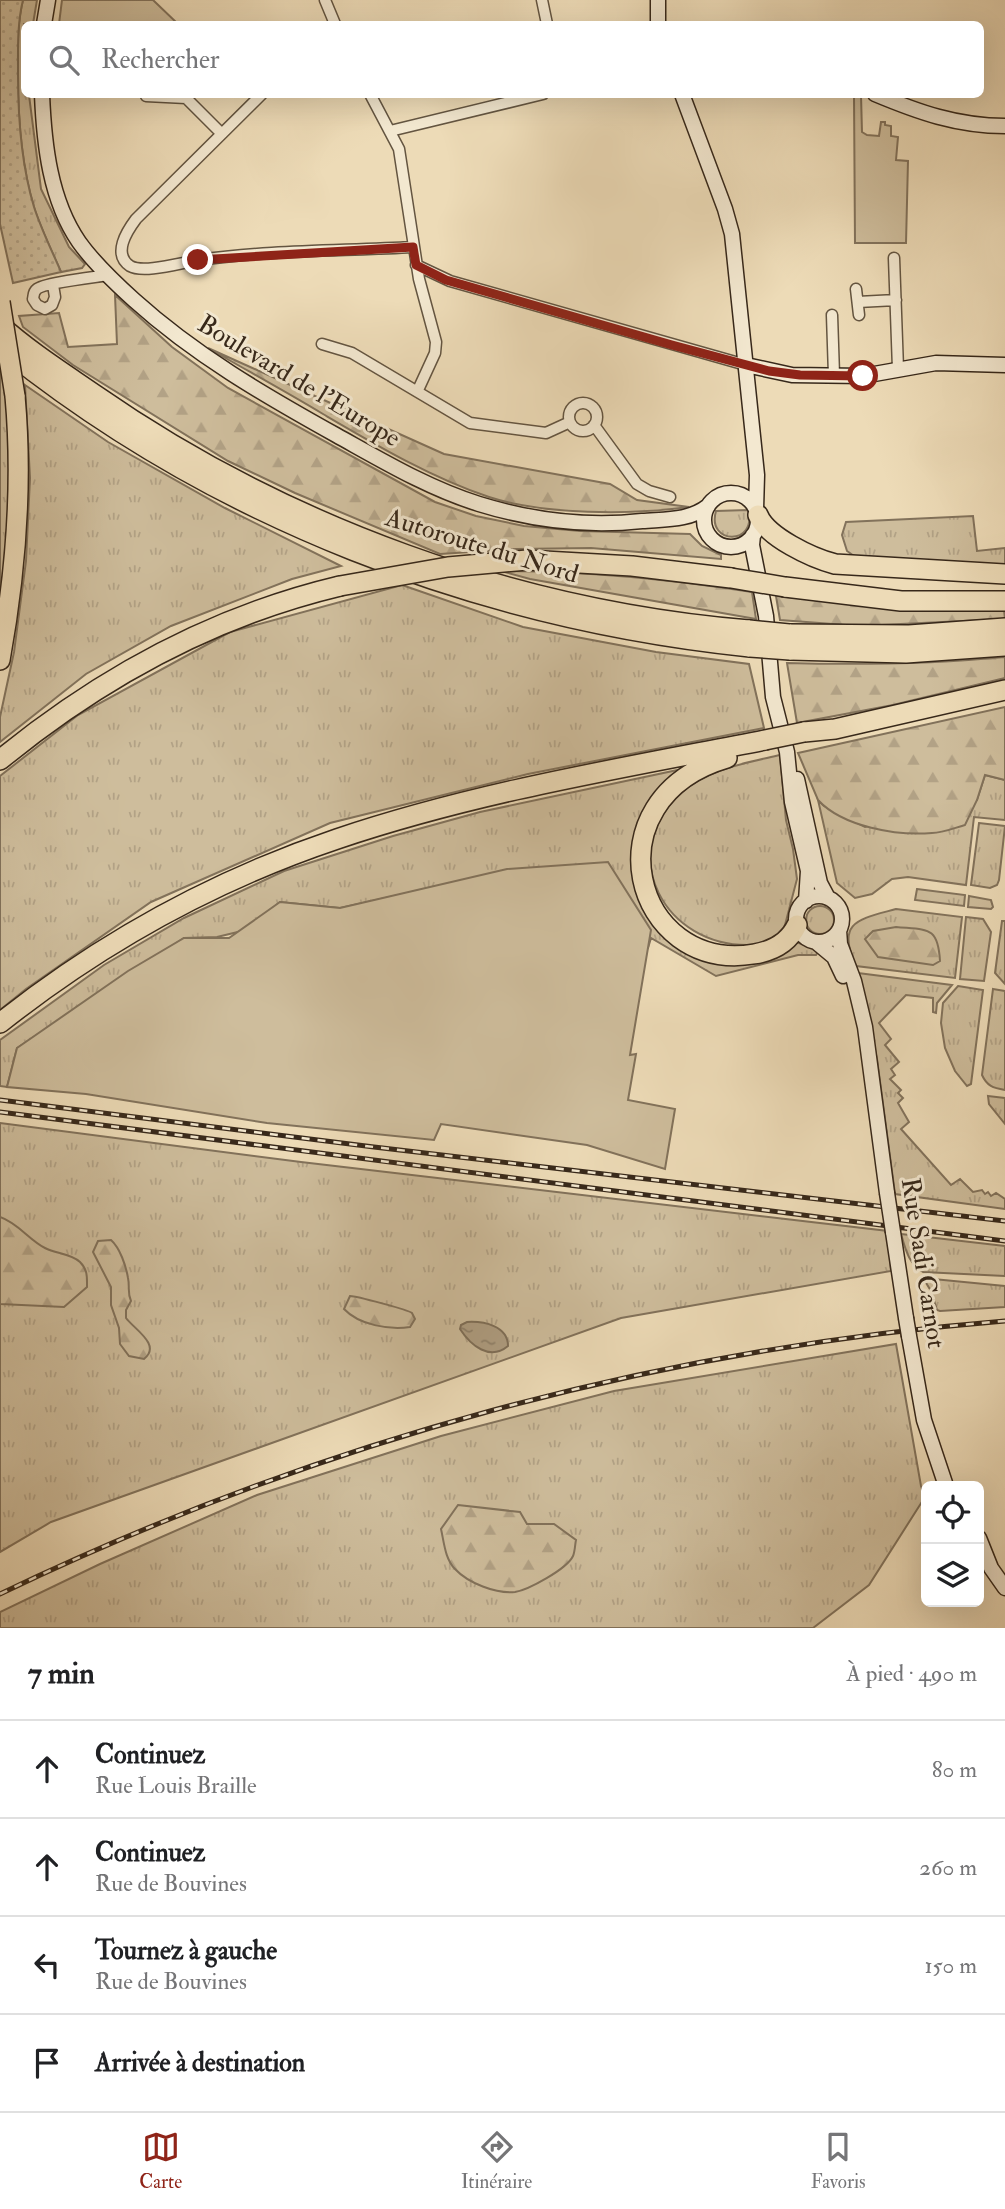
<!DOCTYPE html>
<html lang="fr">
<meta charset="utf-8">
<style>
body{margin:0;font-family:"IM FELL Double Pica",serif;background:#f6f6f6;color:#202124}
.controls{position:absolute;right:21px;bottom:21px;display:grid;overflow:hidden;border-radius:10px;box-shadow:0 7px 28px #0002}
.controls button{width:63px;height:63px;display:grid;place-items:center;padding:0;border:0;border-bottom:2px solid #e0e0e0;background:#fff;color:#202124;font:35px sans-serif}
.stop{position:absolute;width:21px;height:21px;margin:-16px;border:5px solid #8f2418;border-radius:50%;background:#fff}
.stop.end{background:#8f2418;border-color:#fff;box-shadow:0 2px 7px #0008}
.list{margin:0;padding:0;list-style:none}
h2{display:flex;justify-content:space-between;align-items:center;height:91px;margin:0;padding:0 28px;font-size:30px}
h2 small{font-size:23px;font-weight:400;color:#757577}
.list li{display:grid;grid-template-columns:46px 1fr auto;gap:21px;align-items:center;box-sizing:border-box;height:98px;padding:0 28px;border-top:2px solid #e0e0e0}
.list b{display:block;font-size:26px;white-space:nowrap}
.list p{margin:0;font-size:23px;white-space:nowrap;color:#757577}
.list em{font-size:23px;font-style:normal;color:#757577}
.icon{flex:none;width:38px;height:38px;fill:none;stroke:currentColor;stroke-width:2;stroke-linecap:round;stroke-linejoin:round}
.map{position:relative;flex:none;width:1005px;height:1628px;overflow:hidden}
.search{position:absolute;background:#fff;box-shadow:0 7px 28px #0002;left:21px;right:21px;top:21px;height:77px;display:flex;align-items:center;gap:18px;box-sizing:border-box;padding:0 24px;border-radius:10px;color:#757577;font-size:26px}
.sheet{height:483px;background:#fff}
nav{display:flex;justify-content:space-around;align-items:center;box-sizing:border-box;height:98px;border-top:2px solid #e0e0e0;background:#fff;font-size:19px;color:#757577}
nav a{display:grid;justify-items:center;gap:4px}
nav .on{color:#8f2418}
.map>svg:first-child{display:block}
.grass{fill:url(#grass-tufts);stroke:#82725b;stroke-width:2}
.forest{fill:url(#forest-firs);stroke:#82725b;stroke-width:2}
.park{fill:#cebd9c;stroke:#82725b;stroke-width:2}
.garden{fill:url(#garden-dots);stroke:#82725b;stroke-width:2}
.water{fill:url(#water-ripples);stroke:#7f6f58;stroke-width:2}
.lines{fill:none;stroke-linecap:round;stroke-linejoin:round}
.street-casing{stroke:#645541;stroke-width:13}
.secondary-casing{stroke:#37281a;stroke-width:17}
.highway-casing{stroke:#37281a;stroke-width:22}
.street{stroke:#f3e8d0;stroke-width:10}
.secondary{stroke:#f3e8d0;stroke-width:14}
.highway{stroke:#eddbb7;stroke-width:19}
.rail-casing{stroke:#37281a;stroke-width:5}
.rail{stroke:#f3e8d0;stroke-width:2.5;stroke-dasharray:8;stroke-linecap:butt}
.secondary-bridge-casing{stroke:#37281a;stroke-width:17;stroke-linecap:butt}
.highway-bridge-casing{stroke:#37281a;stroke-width:22;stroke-linecap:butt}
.secondary-bridge{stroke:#f3e8d0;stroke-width:14}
.highway-bridge{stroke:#eddbb7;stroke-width:19}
.route{stroke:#8f2418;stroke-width:9}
.labels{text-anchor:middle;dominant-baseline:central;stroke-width:6;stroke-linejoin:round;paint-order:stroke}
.street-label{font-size:26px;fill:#37281a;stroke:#f3e8d0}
</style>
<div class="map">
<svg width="1005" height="1628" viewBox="0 0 1005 1628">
<defs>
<pattern id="grass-tufts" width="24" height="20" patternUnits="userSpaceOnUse" patternTransform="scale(1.75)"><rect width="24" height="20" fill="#cebd9c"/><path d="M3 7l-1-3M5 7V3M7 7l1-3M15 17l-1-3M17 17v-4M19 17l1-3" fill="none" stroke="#b2a286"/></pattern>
<pattern id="forest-firs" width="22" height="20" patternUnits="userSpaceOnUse" patternTransform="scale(1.75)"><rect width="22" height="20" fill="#cebd9c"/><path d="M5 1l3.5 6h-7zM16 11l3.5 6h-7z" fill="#b2a286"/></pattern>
<pattern id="garden-dots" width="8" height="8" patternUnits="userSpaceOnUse" patternTransform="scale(1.75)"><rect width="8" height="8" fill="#cebd9c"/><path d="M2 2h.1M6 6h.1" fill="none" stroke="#b2a286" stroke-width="1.8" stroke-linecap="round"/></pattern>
<pattern id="water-ripples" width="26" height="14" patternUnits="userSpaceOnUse" patternTransform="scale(1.75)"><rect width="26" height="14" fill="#af9e82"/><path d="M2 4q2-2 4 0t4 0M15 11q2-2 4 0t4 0" fill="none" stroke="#8f816a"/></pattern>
</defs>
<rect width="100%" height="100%" fill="#eddbb7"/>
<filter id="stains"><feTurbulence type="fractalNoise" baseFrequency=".00286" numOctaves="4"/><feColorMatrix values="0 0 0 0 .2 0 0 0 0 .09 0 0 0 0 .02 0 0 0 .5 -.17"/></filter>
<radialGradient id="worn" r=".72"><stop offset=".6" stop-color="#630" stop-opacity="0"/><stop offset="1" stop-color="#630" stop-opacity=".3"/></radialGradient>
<path class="grass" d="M 23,0 L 37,0 L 33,24 L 24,24 L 24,94 L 29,95 L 41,189 L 69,247 L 85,264 L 82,268 L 61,272 C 52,251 41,229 34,207 C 21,164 18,119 18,75 C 18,50 17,24 23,0 Z
M 0,364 L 4,367 L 10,437 L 8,526 L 0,605 Z
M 25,385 L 108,442 L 225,508 L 341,566 L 292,579 L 171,626 L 86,674 L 0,742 L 0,717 L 14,652 L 26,561 L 30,478 Z
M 748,510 C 758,546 706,545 716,511 Z
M 973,516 L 977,551 L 1005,548 L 1005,566 L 857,558 L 847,551 L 842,535 L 846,522 Z
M 402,585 L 523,627 L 656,652 L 749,664 L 764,728 L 528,774 L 330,823 L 151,902 L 26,989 L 0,1010 L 0,776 L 78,715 L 230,632 Z
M 780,755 L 786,820 L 793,849 L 797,879 L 785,925 C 779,938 764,945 750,945 C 665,947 615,855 680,794 C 707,769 746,763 780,755 Z
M 687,768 L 649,806 L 642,896 L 704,955 L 793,941 L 819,950 L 816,955 L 798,955 L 716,976 L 651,938 L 648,948 L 435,887 L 340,908 L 280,902 L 246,930 L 217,937 L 184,938 L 17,1048 L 7,1087 L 0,1086 L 0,1040 L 104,965 L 184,918 L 284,871 L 393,836 L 480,812 Z
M 985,775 L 1005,780 L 1005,820 L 974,817 L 966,885 L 908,877 L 892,879 L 872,894 L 855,898 L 837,883 L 818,800 L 824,806 L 865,827 L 977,800 Z
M 979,823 L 1005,826 L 999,880 L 997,885 L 990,888 L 971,885 Z
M 917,889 L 965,895 L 964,906 L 915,900 Z
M 969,896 L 991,900 L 993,907 L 991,909 L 968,907 Z
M806 920a14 14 0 1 1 28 0a14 14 0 1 1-28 0Z
M 896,909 L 962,917 L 955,978 L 856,966 C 835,921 860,919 896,909 Z
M 966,917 L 983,919 L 991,932 L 984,981 L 960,979 Z
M 1002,921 L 1005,921 L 1005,984 L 995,973 Z
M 858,973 L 952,985 L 937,1003 L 936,1013 L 933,1012 L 933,998 L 906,995 L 879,1023 L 891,1039 L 885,1045 L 899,1062 L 891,1069 L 895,1075 L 890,1079 L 901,1090 L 898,1093 L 903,1098 L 898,1103 L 909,1122 L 901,1129 L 951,1185 L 960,1179 L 973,1192 L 982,1190 L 985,1194 L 988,1192 L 991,1196 L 996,1193 L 1005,1199 L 1005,1209 L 895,1194 L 877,1059 Z
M 958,986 L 983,990 L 971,1084 L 967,1086 L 955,1071 L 945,1048 L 941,1023 L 943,1003 Z
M 993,989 L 1005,991 L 1005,1090 C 993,1088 987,1086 982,1075 Z
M 988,1096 L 1005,1098 L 1005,1124 L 989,1104 Z
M 0,1123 L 301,1162 L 888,1231 L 891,1271 L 621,1318 L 51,1522 L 0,1552 Z
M 901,1234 L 1005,1246 L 1005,1276 L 923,1272 C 908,1262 906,1251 901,1234 Z
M 923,1278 L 1005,1286 L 1005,1307 L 940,1311 L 937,1310 L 931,1291 Z
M 896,1344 L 921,1486 L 925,1497 L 869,1585 L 813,1628 L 0,1628 L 0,1612 L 100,1564 L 257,1495 L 441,1436 L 614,1391 Z"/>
<path class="forest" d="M 115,295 L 172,347 L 228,388 L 435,502 L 476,516 L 524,526 L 580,531 L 690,534 L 702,546 L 721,555 L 721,559 L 591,548 L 516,549 L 440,554 L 295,493 L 228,461 L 73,365 L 23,327 L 19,316 L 59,313 L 68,347 L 117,344 Z
M 208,348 L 444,454 L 610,484 L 637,500 L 689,507 C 631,515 544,515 489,497 C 430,477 376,445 323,414 C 285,391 246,370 208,348 Z
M 501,571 C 586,571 668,579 752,592 L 756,619 L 530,579 Z
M 776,596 L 915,609 L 1004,610 L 1005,619 L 859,626 L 780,620 Z
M 1005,657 L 1005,678 L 893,705 L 797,723 L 787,663 C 860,665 932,664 1005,657 Z
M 1005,707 L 1005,780 L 985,775 L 977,800 L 965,825 C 954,828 943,833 932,833 C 897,836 843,827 818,800 L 798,753 Z
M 896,927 C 928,930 938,926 940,961 L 933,965 L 878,957 L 865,939 L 873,931 Z
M 0,1217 C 18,1223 29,1240 45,1248 C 56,1254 70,1253 80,1262 C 88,1270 87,1278 87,1287 L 64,1307 L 0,1304 Z
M 111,1240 C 120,1248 126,1266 128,1278 C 130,1287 127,1292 131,1301 L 126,1310 L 126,1318 C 134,1329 162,1345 144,1359 L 129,1356 L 120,1344 L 119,1328 L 111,1305 L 111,1287 L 93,1252 L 98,1241 Z
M 350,1296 C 356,1296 409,1310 412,1313 C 413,1315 414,1317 415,1319 L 410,1327 C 389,1330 359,1325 344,1309 Z
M 458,1505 L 520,1512 L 527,1524 L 554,1524 L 576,1540 C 575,1544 575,1552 573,1556 C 567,1569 528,1590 515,1592 C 496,1594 468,1583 455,1569 C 445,1559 444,1542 441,1529 Z"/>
<path class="park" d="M 62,0 L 153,0 L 178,24 L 59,24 Z
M 854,95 L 861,95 L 862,132 L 867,135 L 879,136 L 881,122 L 885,122 L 885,125 L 891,126 L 891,136 L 898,137 L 896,160 L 908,161 L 906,243 L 855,243 Z
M 608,862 L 651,930 L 630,1055 L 636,1054 L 628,1100 L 675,1109 L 665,1169 L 587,1145 L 441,1124 L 434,1140 L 267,1123 L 86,1094 L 7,1087 L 17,1048 L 128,971 L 184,938 L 229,938 L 280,902 L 340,908 L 507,869 Z"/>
<path class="garden" d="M 0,0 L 23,0 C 17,24 18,50 18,75 C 18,119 21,164 34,207 C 41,229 52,251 61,272 L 13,283 L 0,224 Z"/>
<path class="water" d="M 467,1322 C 484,1321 508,1326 508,1346 C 490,1361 471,1346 460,1329 L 461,1325 Z"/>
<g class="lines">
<defs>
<path id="street" d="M 325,0 L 335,24
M 542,0 L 547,24
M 262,94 L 136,219 C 127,231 112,254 130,266 C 144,274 183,262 199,260 C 269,250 342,251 413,247
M 370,94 L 399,149 L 419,279 L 436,342 L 435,353 L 418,390
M 146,96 L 186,98 L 221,133
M 390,131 L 543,94
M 894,258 L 898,369
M 416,265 L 450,281 L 746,365
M 53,285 L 55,297 L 52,305 L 45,309 L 37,305 L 33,299 C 34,295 33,292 37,289 C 43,283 96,277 108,275
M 856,289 L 859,315
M 858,302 L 896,300
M 832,315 L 834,375
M 322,344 L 352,353 L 470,423 L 546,433 L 570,422
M569 417a14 14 0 1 1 28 0a14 14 0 1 1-28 0Z
M 594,425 L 637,484 L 649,491 L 670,497"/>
<path id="secondary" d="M 44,24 L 48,0
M 658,24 L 658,0
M 42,94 C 44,144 50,200 79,242 C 94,263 114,282 134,300 C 195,355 264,395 336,435 C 383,461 428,488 479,504 C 531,520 588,527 642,521 C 665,519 689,521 708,506
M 682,94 L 725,209 L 732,234 L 757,475 L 756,509
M 875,94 C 918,112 957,126 1005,126
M 746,365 L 792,375 L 863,376 L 936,363 L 1005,365
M704 520a27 27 0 1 1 54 0a27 27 0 1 1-54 0Z
M 753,535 L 752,545 L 766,616 L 773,697 L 787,752 L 792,802 L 808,871 L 806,901
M 797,779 L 820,883 L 828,898
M796 919a23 23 0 1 1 46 0a23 23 0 1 1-46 0Z
M 839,930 L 840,944 L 854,981 L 865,1027 L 887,1193
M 816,942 L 834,957 L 843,976
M 893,1232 L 906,1318
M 909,1336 L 924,1420 L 946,1486
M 979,1538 L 991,1568 L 1005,1588"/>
<path id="highway" d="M 0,325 C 29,351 62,372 94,394 C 285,527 517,611 749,630
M 1,346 C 214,518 478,619 750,647
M 758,515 C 767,537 812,558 835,564 L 1005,574
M 527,560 L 632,566 L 731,578
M 785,587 L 901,601 L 1005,601
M 789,634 L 909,635 L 1005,628
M 790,650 L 906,653 L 1005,646
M 0,660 C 16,572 23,485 15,396
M 804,732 L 835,729 L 1005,690
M 727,758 C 587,799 633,974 754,954 C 773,951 789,942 797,925
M 0,760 C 99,679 214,616 340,586
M 0,1023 C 101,943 215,880 337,839 C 476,792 622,768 765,740"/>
</defs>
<use href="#street" class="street-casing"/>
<use href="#secondary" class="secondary-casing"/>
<use href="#highway" class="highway-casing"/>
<use href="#street" class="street"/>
<use href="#secondary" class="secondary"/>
<use href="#highway" class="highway"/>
<defs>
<path id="rail" d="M 0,1100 L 374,1147 L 1005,1221
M 0,1112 L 1005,1241
M 0,1594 C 316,1442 656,1349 1005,1321"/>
</defs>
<use href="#rail" class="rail-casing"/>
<use href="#rail" class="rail"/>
<defs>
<path id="secondary-bridge" d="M 887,1193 L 893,1232
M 906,1318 L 909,1336"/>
<path id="highway-bridge" d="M 0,302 L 15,396
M 731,578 L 785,587
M 340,586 L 448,567 L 527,560
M 749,630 L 789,634
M 750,647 L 790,650
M 765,740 L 804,732"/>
</defs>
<use href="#secondary-bridge" class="secondary-bridge-casing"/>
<use href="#highway-bridge" class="highway-bridge-casing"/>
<use href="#secondary-bridge" class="secondary-bridge"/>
<use href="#highway-bridge" class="highway-bridge"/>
</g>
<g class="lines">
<path class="route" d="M 198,260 L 413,247 L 416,265 L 446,280 L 672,345 L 769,371 L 800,375 L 863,376"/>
</g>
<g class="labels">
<g class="street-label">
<text transform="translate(299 381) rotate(31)">Boulevard de l'Europe</text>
<text transform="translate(482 546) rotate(17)">Autoroute du Nord</text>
<text transform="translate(923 1263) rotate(81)">Rue Sadi Carnot</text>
</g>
</g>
<rect width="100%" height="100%" filter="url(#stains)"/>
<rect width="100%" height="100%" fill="url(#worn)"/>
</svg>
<div class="controls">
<button><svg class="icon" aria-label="locate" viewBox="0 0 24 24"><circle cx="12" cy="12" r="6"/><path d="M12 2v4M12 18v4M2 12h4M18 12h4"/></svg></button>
<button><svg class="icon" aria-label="layers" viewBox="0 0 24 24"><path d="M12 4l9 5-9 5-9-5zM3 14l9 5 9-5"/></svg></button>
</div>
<div class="stop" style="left:863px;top:376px"></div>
<div class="stop end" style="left:198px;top:260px"></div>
<div class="search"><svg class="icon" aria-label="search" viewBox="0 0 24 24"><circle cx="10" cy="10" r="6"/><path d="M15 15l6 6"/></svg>Rechercher</div>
</div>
<section class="sheet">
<h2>7 min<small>À pied · 490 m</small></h2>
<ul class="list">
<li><svg class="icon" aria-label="ahead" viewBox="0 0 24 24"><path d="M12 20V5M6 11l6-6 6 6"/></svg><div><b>Continuez</b><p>Rue Louis Braille</p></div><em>80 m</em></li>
<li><svg class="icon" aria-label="ahead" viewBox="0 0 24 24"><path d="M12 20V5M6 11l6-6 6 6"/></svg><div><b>Continuez</b><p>Rue de Bouvines</p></div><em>260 m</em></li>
<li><svg class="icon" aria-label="left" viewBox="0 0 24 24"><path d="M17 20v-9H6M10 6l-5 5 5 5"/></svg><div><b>Tournez à gauche</b><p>Rue de Bouvines</p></div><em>150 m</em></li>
<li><svg class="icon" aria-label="arrive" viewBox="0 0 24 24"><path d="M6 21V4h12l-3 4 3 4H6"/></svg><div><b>Arrivée à destination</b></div></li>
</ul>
</section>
<nav>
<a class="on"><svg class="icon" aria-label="map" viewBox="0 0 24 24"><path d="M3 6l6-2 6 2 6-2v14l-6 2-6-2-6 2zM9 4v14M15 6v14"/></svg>Carte</a>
<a><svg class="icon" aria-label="directions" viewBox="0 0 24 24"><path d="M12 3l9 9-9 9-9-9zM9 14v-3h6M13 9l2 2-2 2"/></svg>Itinéraire</a>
<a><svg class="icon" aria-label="saved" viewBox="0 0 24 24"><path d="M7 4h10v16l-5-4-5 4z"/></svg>Favoris</a>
</nav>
